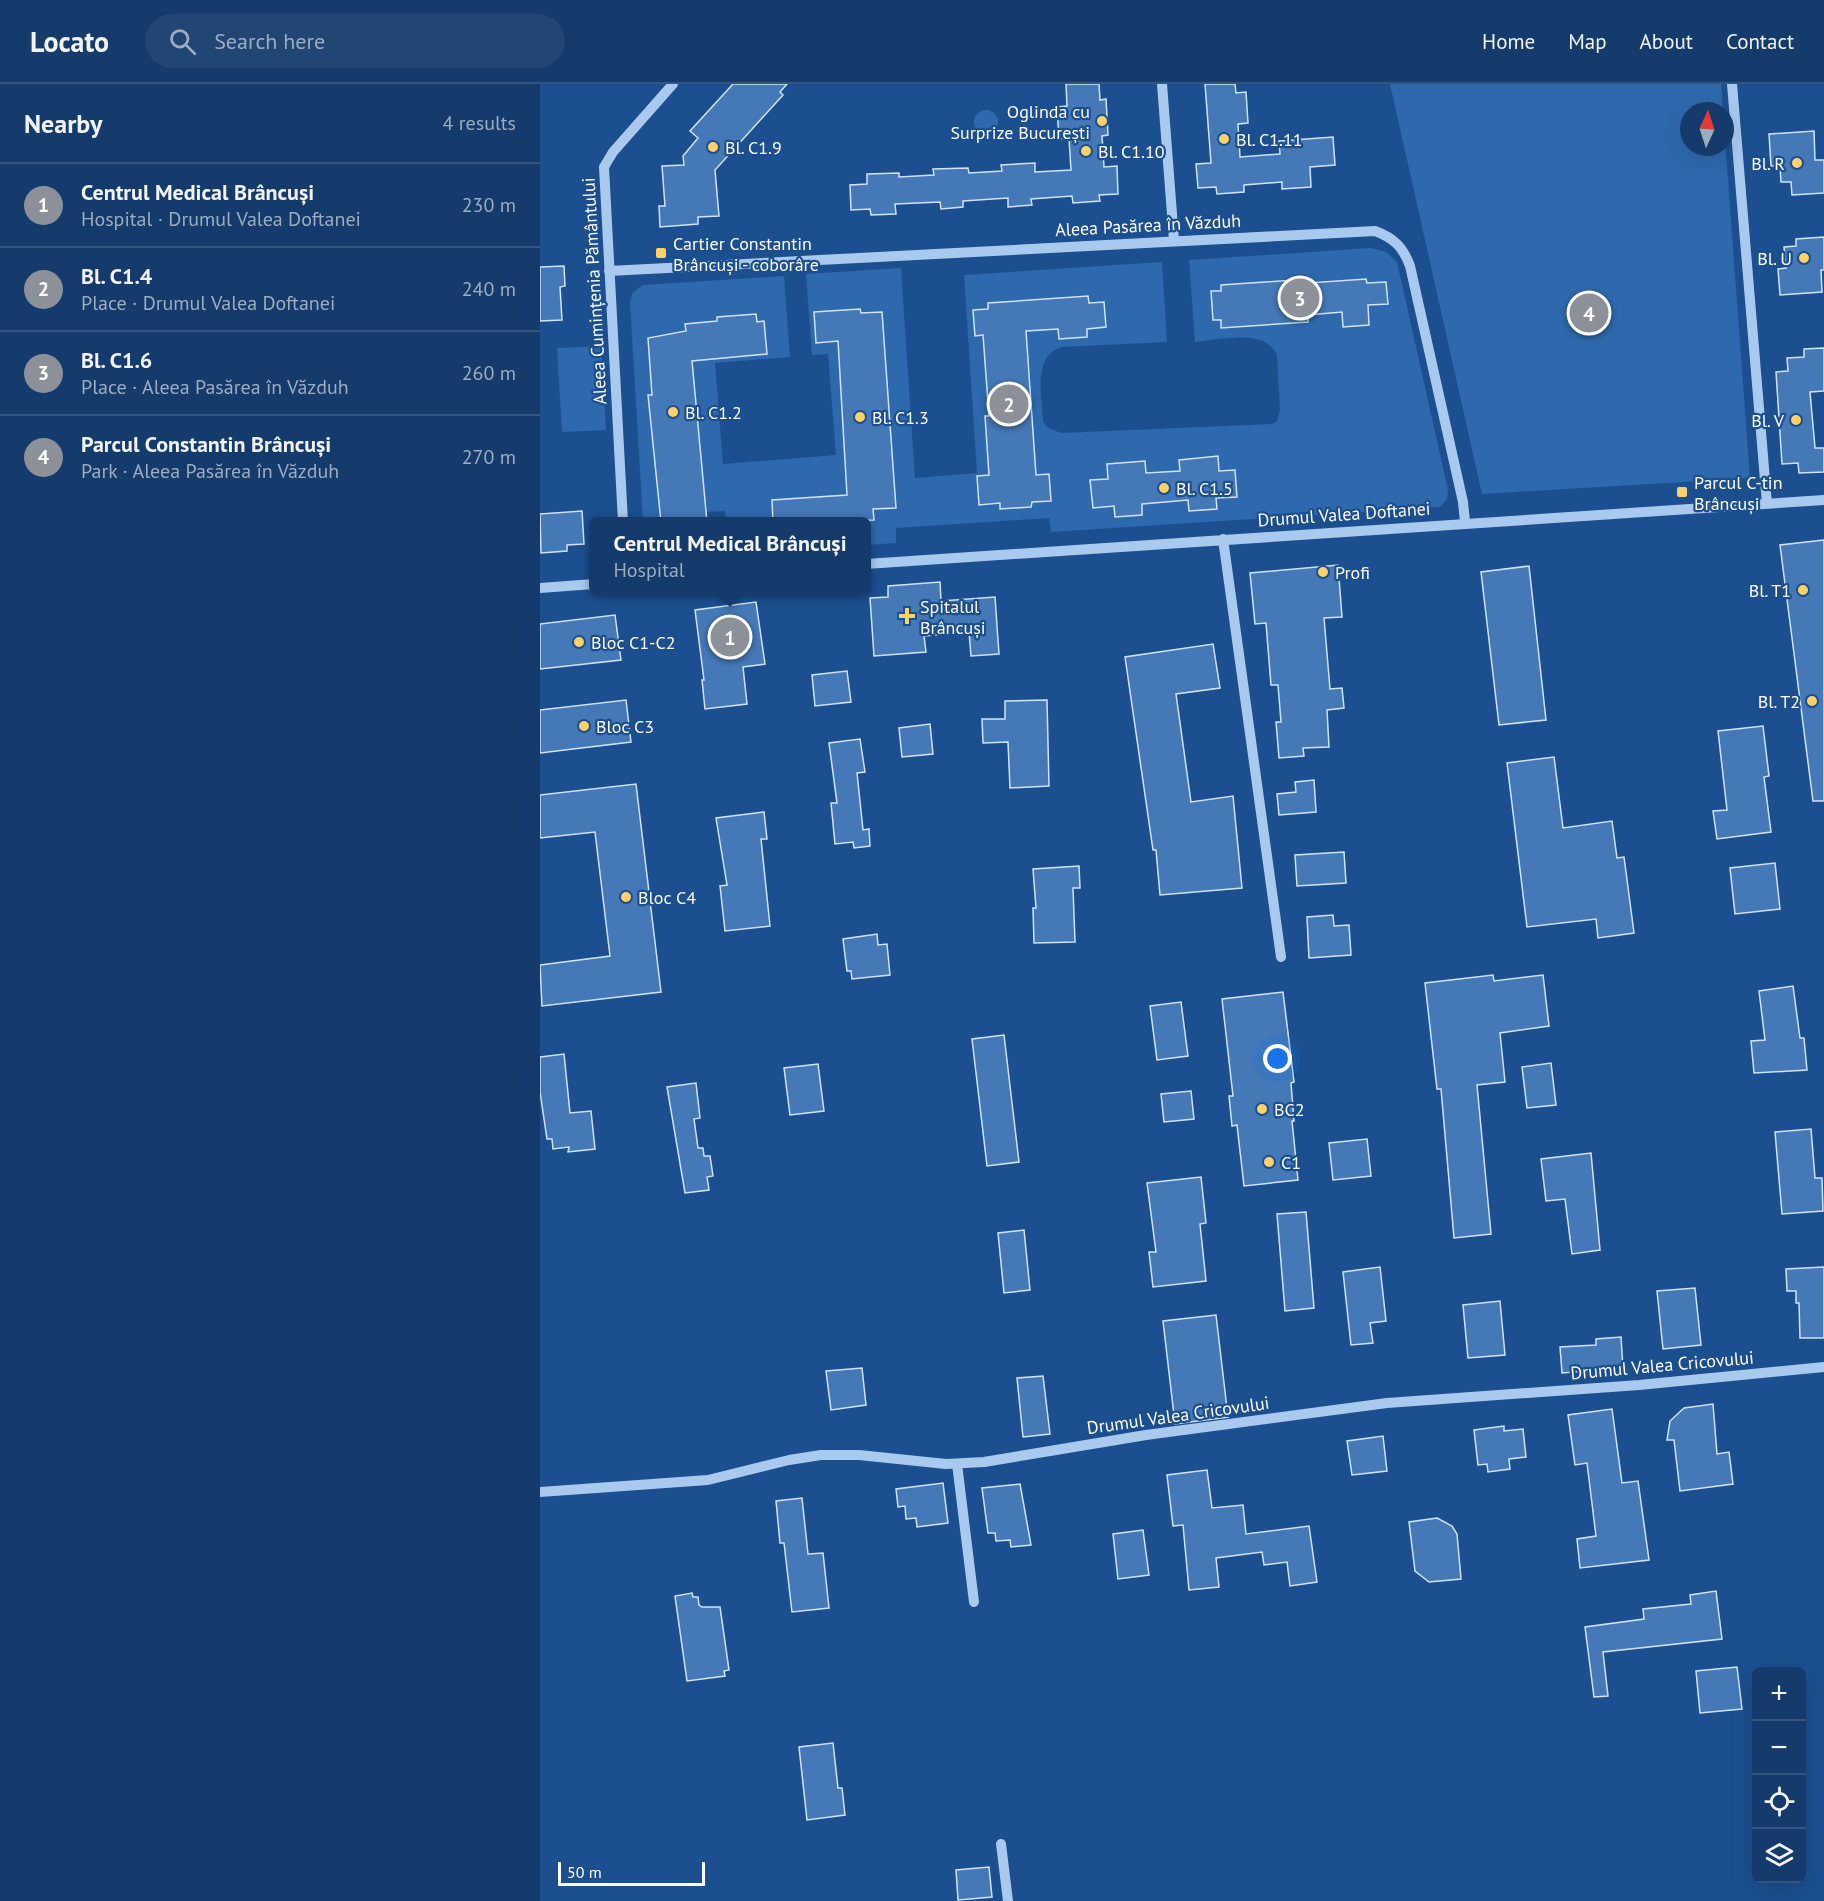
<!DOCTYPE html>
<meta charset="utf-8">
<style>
body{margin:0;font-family:"PT Sans",sans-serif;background:#214673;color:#f1f3f6}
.controls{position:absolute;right:18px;bottom:18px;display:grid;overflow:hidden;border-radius:9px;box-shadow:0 6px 24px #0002}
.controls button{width:54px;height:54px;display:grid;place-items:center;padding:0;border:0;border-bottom:2px solid #33557e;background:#143b6b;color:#f1f3f6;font:30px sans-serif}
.compass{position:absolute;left:1140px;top:18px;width:54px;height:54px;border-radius:50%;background:#143b6b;box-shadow:0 6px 24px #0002;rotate:3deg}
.scale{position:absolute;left:18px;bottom:15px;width:147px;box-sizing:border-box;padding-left:6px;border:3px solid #fff;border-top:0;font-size:16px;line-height:21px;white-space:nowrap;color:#fff;-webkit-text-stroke:4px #1b4f8f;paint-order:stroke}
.you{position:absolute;left:738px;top:975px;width:21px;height:21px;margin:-15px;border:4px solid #fff;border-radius:50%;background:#1a73e8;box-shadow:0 0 0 9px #1a73e833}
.badge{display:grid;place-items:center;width:39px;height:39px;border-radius:50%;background:#8c9099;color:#fff;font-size:20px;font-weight:700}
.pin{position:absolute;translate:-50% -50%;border:3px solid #fff;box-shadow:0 2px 6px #0006}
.popup{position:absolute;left:49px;top:433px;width:282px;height:78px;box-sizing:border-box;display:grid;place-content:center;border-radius:9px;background:#143b6b;filter:drop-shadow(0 2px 4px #0005);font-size:20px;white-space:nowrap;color:#9dadc1}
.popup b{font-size:22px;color:#f1f3f6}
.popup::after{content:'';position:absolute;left:50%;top:100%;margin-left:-12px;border:12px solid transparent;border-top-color:#143b6b}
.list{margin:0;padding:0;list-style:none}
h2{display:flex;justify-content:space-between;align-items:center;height:78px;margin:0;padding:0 24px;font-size:26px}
h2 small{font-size:20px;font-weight:400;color:#9dadc1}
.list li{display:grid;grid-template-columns:39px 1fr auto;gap:18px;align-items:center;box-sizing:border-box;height:84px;padding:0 24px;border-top:2px solid #33557e}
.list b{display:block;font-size:22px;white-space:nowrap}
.list p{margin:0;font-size:20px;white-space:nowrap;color:#9dadc1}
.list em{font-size:20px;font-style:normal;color:#9dadc1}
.icon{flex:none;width:33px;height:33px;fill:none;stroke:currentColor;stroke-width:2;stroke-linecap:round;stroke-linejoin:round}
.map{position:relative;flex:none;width:1284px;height:1817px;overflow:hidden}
header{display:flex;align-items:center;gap:36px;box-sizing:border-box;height:84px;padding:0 30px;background:#143b6b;border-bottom:2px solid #33557e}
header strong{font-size:28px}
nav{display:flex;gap:33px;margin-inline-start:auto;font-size:21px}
.search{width:420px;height:54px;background:#214673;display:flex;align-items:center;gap:15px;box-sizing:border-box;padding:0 21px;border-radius:33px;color:#9dadc1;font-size:22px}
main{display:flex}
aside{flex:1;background:#143b6b}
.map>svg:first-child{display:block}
.green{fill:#2e69ad;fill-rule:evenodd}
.building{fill:#4478b7;stroke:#cfe3fa;stroke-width:1.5}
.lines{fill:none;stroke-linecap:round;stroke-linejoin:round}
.minor{stroke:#a9c9ee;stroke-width:10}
.poi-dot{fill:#ffd166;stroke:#1b4f8f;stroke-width:2}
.labels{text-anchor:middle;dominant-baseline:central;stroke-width:4.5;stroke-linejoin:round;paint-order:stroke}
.poi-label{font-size:18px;fill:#fff;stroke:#1b4f8f;text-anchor:start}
.street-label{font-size:18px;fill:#fff;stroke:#1b4f8f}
</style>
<header>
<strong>Locato</strong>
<div class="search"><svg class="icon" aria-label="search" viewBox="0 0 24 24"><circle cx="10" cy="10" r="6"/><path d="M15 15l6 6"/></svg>Search here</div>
<nav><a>Home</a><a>Map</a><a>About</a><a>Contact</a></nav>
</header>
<main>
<aside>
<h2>Nearby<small>4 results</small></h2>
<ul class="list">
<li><span class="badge">1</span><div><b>Centrul Medical Brâncuși</b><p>Hospital · Drumul Valea Doftanei</p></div><em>230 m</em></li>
<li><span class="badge">2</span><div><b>Bl. C1.4</b><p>Place · Drumul Valea Doftanei</p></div><em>240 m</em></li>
<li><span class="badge">3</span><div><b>Bl. C1.6</b><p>Place · Aleea Pasărea în Văzduh</p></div><em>260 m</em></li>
<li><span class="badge">4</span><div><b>Parcul Constantin Brâncuși</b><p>Park · Aleea Pasărea în Văzduh</p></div><em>270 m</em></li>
</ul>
</aside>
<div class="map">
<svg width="1284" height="1817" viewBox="0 0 1284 1817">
<rect width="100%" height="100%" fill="#1b4f8f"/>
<path class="green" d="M 850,0 L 1181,0 L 1183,27 L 1149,27 L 1149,63 L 1185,63 L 1185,55 L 1210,394 L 942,410 Z
M434 38a12 12 0 1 1 24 0a12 12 0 1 1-24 0Z
M 831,164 L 846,168 L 857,178 L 908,406 L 907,415 L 900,423 L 511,448 L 509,434 L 356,444 L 356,459 L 327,461 L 326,438 L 315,437 L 333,436 L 333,425 L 356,423 L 354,394 L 339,395 L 344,264 L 342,228 L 321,229 L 320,225 L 276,258 L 298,257 L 307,411 L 232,416 L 233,437 L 186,437 L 185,427 L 166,428 L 152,277 L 224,237 L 217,238 L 216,230 L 177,233 L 178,241 L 145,240 L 146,247 L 108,254 L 111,290 L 120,310 L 108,312 L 111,346 L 124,345 L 114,368 L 121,437 L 103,437 L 90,218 L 93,208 L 103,201 L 244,192 L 250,273 L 175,279 L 183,380 L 296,371 L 288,270 L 272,271 L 266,190 L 361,184 L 375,394 L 437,389 L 424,191 L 622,178 L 627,258 L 521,263 C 492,274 502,312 503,337 L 507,343 L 521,349 L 732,340 L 737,337 L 740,326 L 737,271 C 726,244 678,256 655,258 L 649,176 ZM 769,195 L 769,199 L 826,195 L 827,199 L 846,198 L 848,220 L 828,221 L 829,241 L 802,223 L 768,231 L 768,238 L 682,244 L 681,236 L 673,236 L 672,207 L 681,207 L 681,201 ZM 548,212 L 549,219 L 564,218 L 566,243 L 547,245 L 547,253 L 519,255 L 518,245 L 474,248 L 482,276 L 489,276 L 491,309 L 485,309 C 495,338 494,362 490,391 L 509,391 L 511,416 L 492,418 L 491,423 L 461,425 L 460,419 L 440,421 L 456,390 L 447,362 L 445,333 L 454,331 C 445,303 445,279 450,250 L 435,251 L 433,226 ZM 678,372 L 679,387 L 695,386 L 697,412 L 676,414 L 676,425 L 649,427 L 648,416 L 602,420 L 602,431 L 575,433 L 574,422 L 553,423 L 551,396 L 568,395 L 567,380 L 606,389 L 640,387 L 639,376 Z
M 61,262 L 66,346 L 22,348 L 17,264 Z"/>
<path class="building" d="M 193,0 L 247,0 L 240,8 L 243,11 L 175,86 L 179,132 L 158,133 L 158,140 L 120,143 L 119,122 L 125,122 L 122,82 L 144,81 L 143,72 L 158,54 L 150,47 Z
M 526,0 L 559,0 L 560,16 L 566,15 L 568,51 L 562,52 L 564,83 L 577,82 L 578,110 L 559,111 L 560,117 L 533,119 L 532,112 L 491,115 L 492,121 L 468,123 L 468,114 L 423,117 L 423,123 L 401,125 L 400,118 L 355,120 L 356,130 L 331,131 L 330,125 L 311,126 L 310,101 L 327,100 L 327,90 L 359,89 L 359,93 L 394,91 L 393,85 L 428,84 L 429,89 L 462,87 L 461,81 L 495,79 L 495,88 L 531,86 L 529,54 L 519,55 L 517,23 L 527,22 Z
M 665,0 L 695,0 L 696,9 L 706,8 L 708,39 L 698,40 L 700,73 L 740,70 L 739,57 L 793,53 L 795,81 L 770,83 L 771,103 L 742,105 L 742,98 L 704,101 L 704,108 L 677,110 L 676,103 L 658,104 L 656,80 L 671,79 Z
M 1274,47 L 1275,76 L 1284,76 L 1284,109 L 1252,111 L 1251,98 L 1241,98 L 1240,82 L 1231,82 L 1229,50 Z
M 1284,153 L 1284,186 L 1281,186 L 1282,208 L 1240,211 L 1238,185 L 1246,184 L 1244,163 L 1256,162 L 1256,155 Z
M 24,182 L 25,202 L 20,203 L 22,236 L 0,237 L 0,183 Z
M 769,195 L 769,199 L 826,195 L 827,199 L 846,198 L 848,220 L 828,221 L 829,241 L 803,243 L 802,228 L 768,231 L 768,238 L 681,244 L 681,236 L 673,236 L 671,207 L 681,207 L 681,201 Z
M 548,212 L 549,219 L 564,218 L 566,243 L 547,245 L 547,253 L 519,255 L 518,245 L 486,247 L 496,391 L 509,390 L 511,417 L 492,418 L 491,423 L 460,425 L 460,419 L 439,421 L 437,392 L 449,391 L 445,332 L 449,332 L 443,251 L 435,252 L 433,226 L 448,225 L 448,219 Z
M 320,225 L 321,229 L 342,228 L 356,424 L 333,425 L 334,436 L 233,438 L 232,416 L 307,411 L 298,257 L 276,259 L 274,228 Z
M 216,230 L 217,238 L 224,237 L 227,270 L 152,277 L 167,438 L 121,438 L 108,311 L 112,311 L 108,254 L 146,247 L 145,240 L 177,237 L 177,233 Z
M 1284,264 L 1284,307 L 1270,308 L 1275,364 L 1284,364 L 1284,388 L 1259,389 L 1258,379 L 1242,380 L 1236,288 L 1248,287 L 1247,274 L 1264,273 L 1264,265 Z
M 678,372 L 679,387 L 695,386 L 697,413 L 676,414 L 677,425 L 649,427 L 648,416 L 602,420 L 602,431 L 575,433 L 574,422 L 553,424 L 550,396 L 568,395 L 567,380 L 605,377 L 606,389 L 640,387 L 639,376 Z
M 42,427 L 44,460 L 27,461 L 27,467 L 1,469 L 0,430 Z
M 1284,456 L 1284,717 L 1273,717 L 1240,461 Z
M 798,481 L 802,533 L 784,534 L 790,605 L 802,604 L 804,624 L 787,626 L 789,663 L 763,664 L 764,672 L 739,674 L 736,638 L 741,638 L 738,601 L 731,601 L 726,539 L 715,540 L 710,489 Z
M 989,482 L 1006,636 L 959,641 L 941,488 Z
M 400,498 L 401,517 L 455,513 L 459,570 L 431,572 L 429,548 L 384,552 L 386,568 L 334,572 L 330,514 L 348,513 L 348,502 Z
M 216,518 L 225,580 L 203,583 L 207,620 L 165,625 L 162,596 L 164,596 L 155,526 Z
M 75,531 L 81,576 L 0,585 L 0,540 Z
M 673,560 L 680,604 L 636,610 L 651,718 L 693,712 L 702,804 L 620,811 L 616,766 L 613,766 L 585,573 Z
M 307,587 L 311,618 L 275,622 L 272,591 Z
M 86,616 L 91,658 L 0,669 L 0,626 Z
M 507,616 L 509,702 L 470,704 L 468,658 L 443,659 L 442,635 L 465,635 L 465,617 Z
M 390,640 L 393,670 L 362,673 L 359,644 Z
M 1223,642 L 1229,692 L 1224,693 L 1231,748 L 1177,755 L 1173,727 L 1187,726 L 1178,647 Z
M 320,655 L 325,688 L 317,689 L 323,746 L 329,745 L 330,762 L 314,764 L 313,758 L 295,760 L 291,719 L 297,719 L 289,659 Z
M 1014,673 L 1023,744 L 1072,737 L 1077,774 L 1084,773 L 1094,849 L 1058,854 L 1056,835 L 987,843 L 967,679 Z
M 774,696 L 776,728 L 739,731 L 737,710 L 756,708 L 755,698 Z
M 96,700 L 121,908 L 2,922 L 0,881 L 70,872 L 55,748 L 0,754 L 0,711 Z
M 224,728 L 227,755 L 221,755 L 230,842 L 185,847 L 180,802 L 187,801 L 176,734 Z
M 804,768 L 806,799 L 757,802 L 755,771 Z
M 1235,779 L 1240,825 L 1195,830 L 1190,784 Z
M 539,782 L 540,804 L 533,804 L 535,858 L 494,859 L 493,824 L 496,824 L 493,785 Z
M 793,831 L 794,842 L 809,841 L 811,871 L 769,874 L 767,833 Z
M 337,850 L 338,861 L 347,860 L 350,891 L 312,895 L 311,887 L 307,887 L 303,855 Z
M 953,891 L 954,897 L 1003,891 L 1009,942 L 960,949 L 965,998 L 937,1001 L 951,1150 L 914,1154 L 901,1005 L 897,1005 L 885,899 Z
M 1253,902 L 1260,954 L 1264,954 L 1267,986 L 1214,989 L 1211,957 L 1225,956 L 1219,907 Z
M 743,908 L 754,998 L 751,999 L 754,1037 L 752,1037 L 758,1096 L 704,1102 L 697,1041 L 692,1042 L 689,1012 L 693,1012 L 682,915 Z
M 641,918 L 648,972 L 617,976 L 610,922 Z
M 464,951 L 479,1078 L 447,1082 L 432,955 Z
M 24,970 L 30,1029 L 51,1027 L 55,1065 L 28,1068 L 29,1063 L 13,1065 L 12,1055 L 7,1055 L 0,1008 L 0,973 Z
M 1011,979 L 1016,1021 L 987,1024 L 982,983 Z
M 278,980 L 284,1027 L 250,1031 L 244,984 Z
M 156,999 L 160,1034 L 154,1035 L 158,1064 L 163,1064 L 164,1072 L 170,1072 L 173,1092 L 167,1093 L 169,1106 L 145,1109 L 127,1003 Z
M 651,1007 L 654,1035 L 624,1038 L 621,1010 Z
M 1271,1045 L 1275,1094 L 1282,1094 L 1283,1127 L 1242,1130 L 1235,1048 Z
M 827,1055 L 831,1092 L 793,1096 L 789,1059 Z
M 1051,1069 L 1060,1166 L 1032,1170 L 1025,1115 L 1006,1117 L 1001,1075 Z
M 661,1093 L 666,1139 L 660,1140 L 666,1197 L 613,1203 L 609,1168 L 616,1168 L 607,1099 Z
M 766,1128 L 774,1224 L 745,1227 L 737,1130 Z
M 484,1146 L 490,1206 L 464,1209 L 458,1149 Z
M 840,1183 L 846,1237 L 830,1239 L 833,1259 L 811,1261 L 803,1188 Z
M 1284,1183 L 1284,1254 L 1260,1254 L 1259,1219 L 1256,1219 L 1256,1207 L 1247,1207 L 1246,1185 Z
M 1155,1204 L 1161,1261 L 1123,1265 L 1117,1207 Z
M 960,1217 L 965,1271 L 928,1274 L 923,1221 Z
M 676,1231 L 688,1333 L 635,1340 L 623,1237 Z
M 1081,1253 L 1083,1284 L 1022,1289 L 1020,1263 L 1056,1261 L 1056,1255 Z
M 322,1284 L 326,1321 L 291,1326 L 286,1287 Z
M 503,1292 L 510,1350 L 483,1353 L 477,1294 Z
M 1173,1320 L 1177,1370 L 1189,1368 L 1193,1400 L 1140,1407 L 1134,1356 L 1127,1356 L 1130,1337 L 1144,1324 Z
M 1072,1325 L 1082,1399 L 1098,1397 L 1109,1476 L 1040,1484 L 1037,1455 L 1056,1452 L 1047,1379 L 1035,1381 L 1028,1331 Z
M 964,1342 L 964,1347 L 983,1345 L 986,1373 L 969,1375 L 970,1385 L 948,1388 L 947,1380 L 938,1381 L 934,1346 Z
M 843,1352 L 847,1387 L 812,1391 L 807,1357 Z
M 667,1386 L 672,1424 L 703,1421 L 706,1450 L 769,1442 L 777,1498 L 750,1502 L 747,1478 L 724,1481 L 722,1468 L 676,1474 L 679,1503 L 649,1506 L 643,1441 L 633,1442 L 627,1391 Z
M 403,1399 L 408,1439 L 377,1443 L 376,1434 L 366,1435 L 365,1422 L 358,1423 L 356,1405 Z
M 480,1400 L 491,1461 L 471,1463 L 470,1456 L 456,1457 L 455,1449 L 448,1449 L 442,1404 Z
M 262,1414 L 268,1470 L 283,1469 L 289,1524 L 252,1528 L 244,1459 L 240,1459 L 236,1417 Z
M 897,1434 L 912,1442 L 917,1450 L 921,1495 L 889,1498 L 875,1487 L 869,1438 Z
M 603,1446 L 609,1491 L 578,1495 L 573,1450 Z
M 1176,1507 L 1182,1555 L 1063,1568 L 1068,1612 L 1054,1613 L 1045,1543 L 1104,1535 L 1103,1525 L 1151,1520 L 1150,1511 Z
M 152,1509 L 153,1513 L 158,1513 L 159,1521 L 162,1523 L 180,1523 L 189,1586 L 184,1587 L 185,1592 L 147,1597 L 135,1512 Z
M 1197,1583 L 1202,1625 L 1160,1629 L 1156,1587 Z
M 293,1659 L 298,1704 L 302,1704 L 305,1731 L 267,1736 L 259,1663 Z
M 449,1783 L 452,1813 L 418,1816 L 416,1786 Z"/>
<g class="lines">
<path class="minor" d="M 622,0 L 634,156
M 1192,0 L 1227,420
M 69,187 L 835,147 C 854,154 863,163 870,182 L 923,418 L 925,438
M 83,438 L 64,83 L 73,68 L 133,0
M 683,455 L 741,873
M 326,480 L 1284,416
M 0,504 L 54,500
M 417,1380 L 434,1518
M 0,1408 L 168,1396 L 249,1376 L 281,1371 L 319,1371 L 406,1380 L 444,1378 L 606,1351 L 847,1319 L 1099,1301 L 1284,1283
M 461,1760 L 468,1817"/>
</g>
<g class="poi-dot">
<circle cx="562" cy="37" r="6"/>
<circle cx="684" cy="55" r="6"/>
<circle cx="173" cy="63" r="6"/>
<circle cx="546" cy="67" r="6"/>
<circle cx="1257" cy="79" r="6"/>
<rect x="115" y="163" width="12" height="12" rx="3"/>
<circle cx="1264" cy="174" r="6"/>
<circle cx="133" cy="328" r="6"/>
<circle cx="320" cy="333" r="6"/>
<circle cx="1256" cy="336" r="6"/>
<circle cx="624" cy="404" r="6"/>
<rect x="1136" y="402" width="12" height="12" rx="3"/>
<circle cx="783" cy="488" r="6"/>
<circle cx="1263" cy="506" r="6"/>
<path d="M364 523h6v6h6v6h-6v6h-6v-6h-6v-6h6z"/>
<circle cx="39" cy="558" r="6"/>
<circle cx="1272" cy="617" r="6"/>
<circle cx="44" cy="642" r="6"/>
<circle cx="86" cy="813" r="6"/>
<circle cx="722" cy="1025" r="6"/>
<circle cx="729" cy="1078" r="6"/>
</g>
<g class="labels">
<g class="poi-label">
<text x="550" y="27" text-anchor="end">Oglinda cu<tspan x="550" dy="21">Surprize București</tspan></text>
<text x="696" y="55">Bl. C1.11</text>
<text x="185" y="63">Bl. C1.9</text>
<text x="558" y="67">Bl. C1.10</text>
<text x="1245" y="79" text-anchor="end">Bl. R</text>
<text x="133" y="159">Cartier Constantin<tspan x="133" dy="21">Brâncuși - coborâre</tspan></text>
<text x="1252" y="174" text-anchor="end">Bl. U</text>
<text x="145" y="328">Bl. C1.2</text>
<text x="332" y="333">Bl. C1.3</text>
<text x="1244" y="336" text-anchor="end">Bl. V</text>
<text x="1154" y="398">Parcul C-tin<tspan x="1154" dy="21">Brâncuși</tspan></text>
<text x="636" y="404">Bl. C1.5</text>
<text x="795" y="488">Profi</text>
<text x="1251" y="506" text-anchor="end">Bl. T1</text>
<text x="380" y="522">Spitalul<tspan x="380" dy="21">Brâncuși</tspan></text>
<text x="51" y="558">Bloc C1-C2</text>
<text x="1260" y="617" text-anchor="end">Bl. T2</text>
<text x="56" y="642">Bloc C3</text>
<text x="98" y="813">Bloc C4</text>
<text x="734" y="1025">BC2</text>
<text x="741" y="1078">C1</text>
</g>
<g class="street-label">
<text transform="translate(608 141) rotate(-3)">Aleea Pasărea în Văzduh</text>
<text transform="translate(54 207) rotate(-93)">Aleea Cumințenia Pământului</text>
<text transform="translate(804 430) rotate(-4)">Drumul Valea Doftanei</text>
<text transform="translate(1122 1281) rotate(-5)">Drumul Valea Cricovului</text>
<text transform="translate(638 1331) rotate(-8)">Drumul Valea Cricovului</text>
</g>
</g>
</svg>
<div class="controls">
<button>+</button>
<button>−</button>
<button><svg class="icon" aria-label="locate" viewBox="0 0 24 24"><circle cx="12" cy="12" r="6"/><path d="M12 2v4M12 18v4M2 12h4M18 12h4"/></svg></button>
<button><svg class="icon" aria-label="layers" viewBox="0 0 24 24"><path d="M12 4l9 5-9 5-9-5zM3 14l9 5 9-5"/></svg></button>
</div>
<svg class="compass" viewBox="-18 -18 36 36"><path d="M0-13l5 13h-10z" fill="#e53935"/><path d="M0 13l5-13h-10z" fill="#9dadc1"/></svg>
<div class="scale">50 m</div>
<div class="you"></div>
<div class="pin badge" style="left:190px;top:553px">1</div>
<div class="popup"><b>Centrul Medical Brâncuși</b>Hospital</div>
<div class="pin badge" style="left:469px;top:320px">2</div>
<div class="pin badge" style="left:760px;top:214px">3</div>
<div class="pin badge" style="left:1049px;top:229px">4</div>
</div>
</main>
